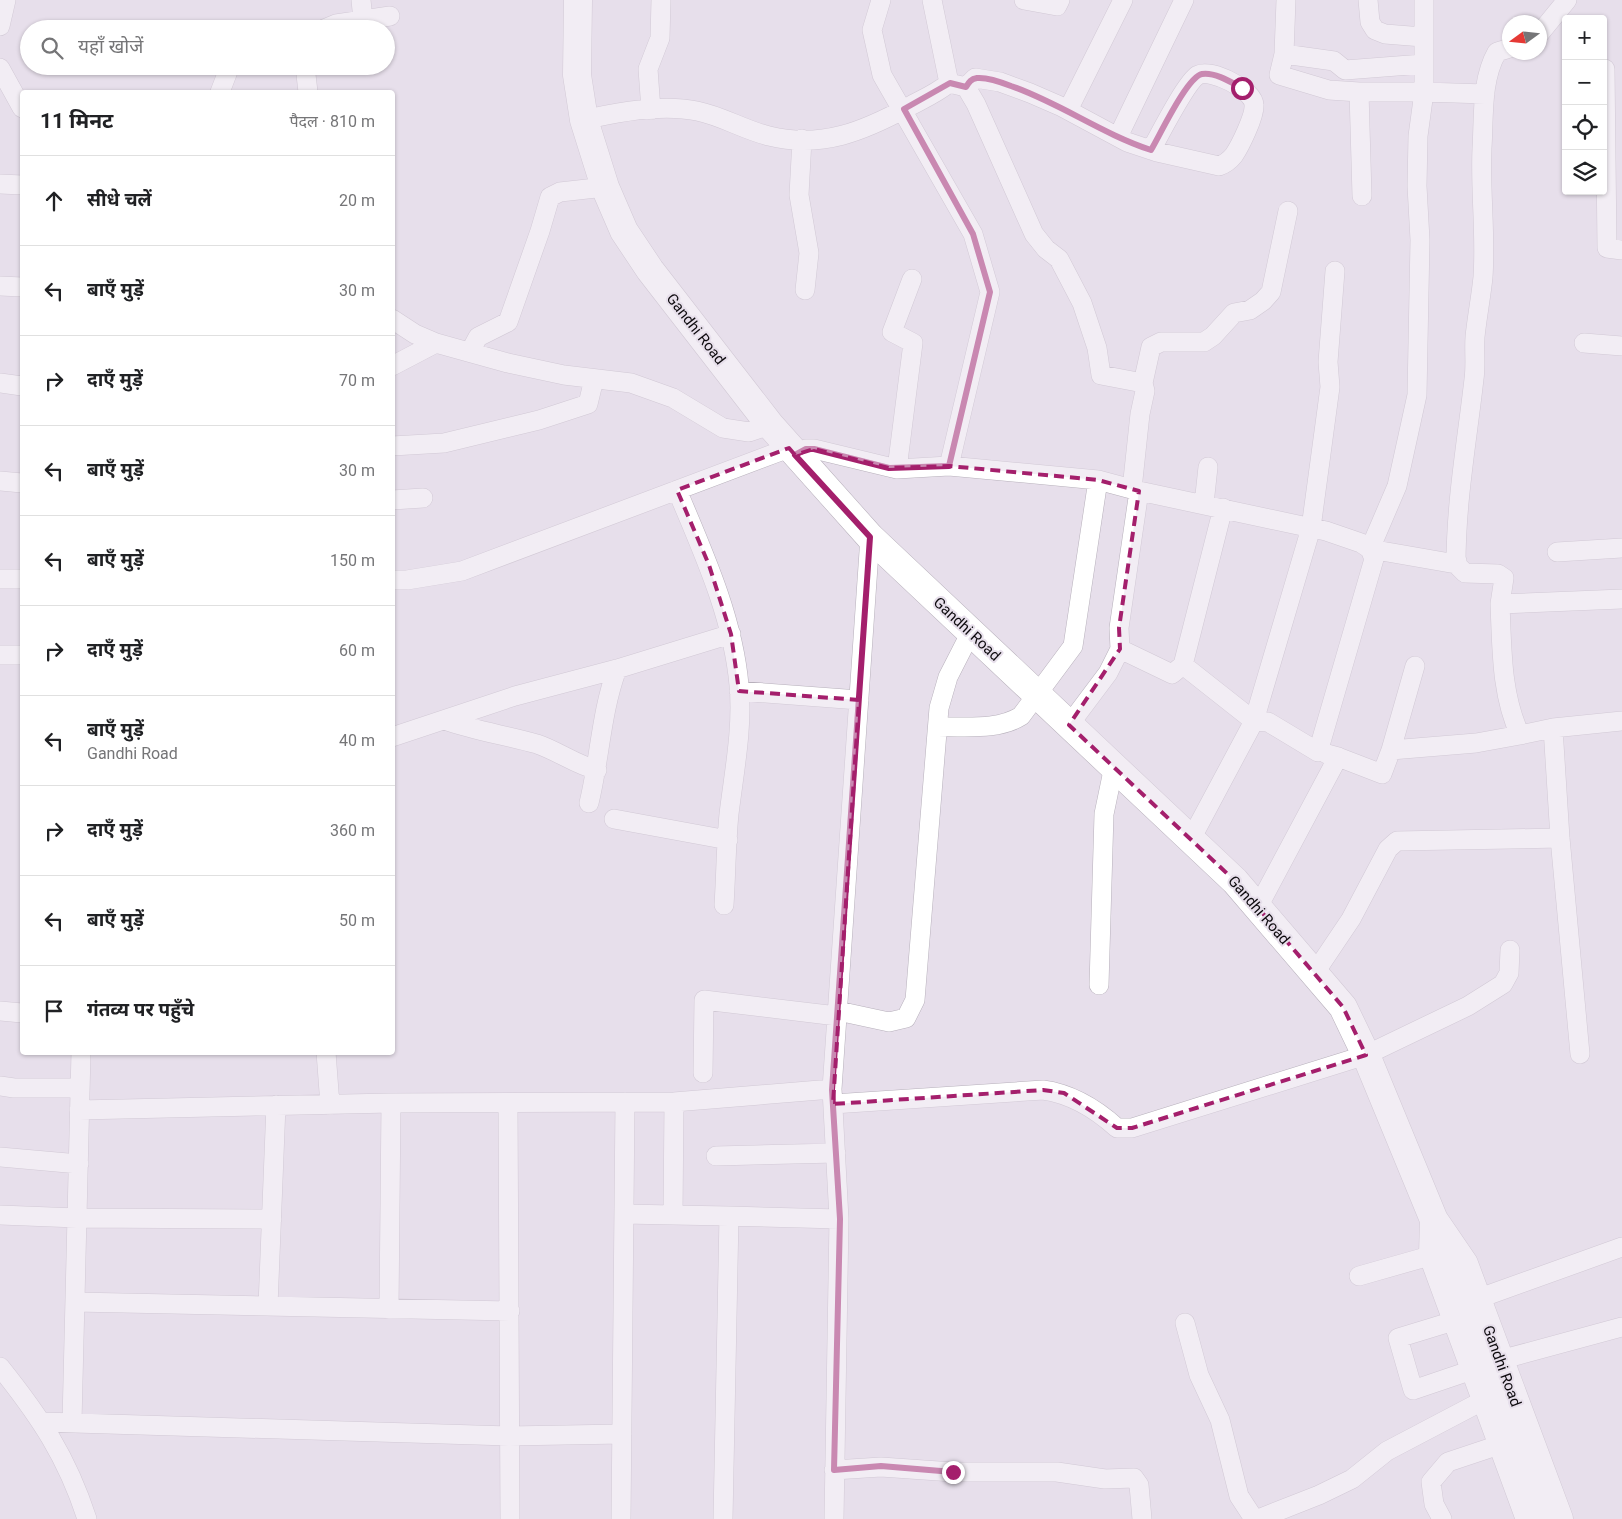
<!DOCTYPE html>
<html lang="hi">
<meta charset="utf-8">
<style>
body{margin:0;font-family:Roboto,"Noto Sans Devanagari",sans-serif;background:#f2f2f2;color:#202124}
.controls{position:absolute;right:15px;top:15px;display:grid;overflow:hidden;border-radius:5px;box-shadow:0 1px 4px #0004}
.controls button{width:45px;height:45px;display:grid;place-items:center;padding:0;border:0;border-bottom:1px solid #e0e0e0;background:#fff;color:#202124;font:25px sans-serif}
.compass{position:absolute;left:1502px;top:15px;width:45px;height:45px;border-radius:50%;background:#fff;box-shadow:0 1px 4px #0004;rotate:255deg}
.stop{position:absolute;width:15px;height:15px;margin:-11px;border:4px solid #a41f6c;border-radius:50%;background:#fff}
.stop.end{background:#a41f6c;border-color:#fff;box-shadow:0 1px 5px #0008}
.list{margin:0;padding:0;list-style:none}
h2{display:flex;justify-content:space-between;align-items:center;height:65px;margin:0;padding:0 20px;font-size:21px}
h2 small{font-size:16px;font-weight:400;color:#757577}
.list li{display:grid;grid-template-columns:32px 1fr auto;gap:15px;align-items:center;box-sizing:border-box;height:90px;padding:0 20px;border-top:1px solid #e0e0e0}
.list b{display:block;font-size:19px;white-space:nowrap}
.list p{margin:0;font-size:16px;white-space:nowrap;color:#757577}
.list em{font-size:16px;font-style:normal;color:#757577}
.icon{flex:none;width:28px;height:28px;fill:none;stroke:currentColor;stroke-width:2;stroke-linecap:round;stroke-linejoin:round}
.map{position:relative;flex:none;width:1622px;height:1519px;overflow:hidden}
.search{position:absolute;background:#fff;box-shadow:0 1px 4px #0004;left:20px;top:20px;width:375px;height:55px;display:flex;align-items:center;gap:12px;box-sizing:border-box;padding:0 18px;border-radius:28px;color:#757577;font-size:19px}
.panel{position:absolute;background:#fff;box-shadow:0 1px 4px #0004;left:20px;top:90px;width:375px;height:965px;border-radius:5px}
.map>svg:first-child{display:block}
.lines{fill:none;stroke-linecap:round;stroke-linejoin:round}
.minor-casing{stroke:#b7b0bb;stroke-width:20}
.secondary-casing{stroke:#b7b0bb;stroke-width:29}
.minor{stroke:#fff;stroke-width:19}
.secondary{stroke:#fff;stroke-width:28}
.route{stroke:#a41f6c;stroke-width:6}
.marked{fill:none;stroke:#a41f6c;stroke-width:4;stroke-dasharray:10 6;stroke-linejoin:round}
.labels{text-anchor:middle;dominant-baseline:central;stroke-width:4;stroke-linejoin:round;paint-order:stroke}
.street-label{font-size:15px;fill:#0d0a0e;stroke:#e7dfeb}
</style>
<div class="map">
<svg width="1622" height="1519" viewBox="0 0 1622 1519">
<rect width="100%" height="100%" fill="#e7dfeb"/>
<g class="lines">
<defs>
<path id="minor" d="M 361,0 L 363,20
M 881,0 L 872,30 L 882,75 L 973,234 L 990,292 L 949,466
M 1024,0 L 1057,6 L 1060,0
M 1286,0 L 1284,54 L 1279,75 L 1329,90 L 1359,92
M 1368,0 L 1370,22 L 1375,30 L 1385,34 L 1423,37
M 1424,0 L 1424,92 L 1485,94
M 0,26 L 6,0
M 324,29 L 336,24 L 390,16
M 1540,33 L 1567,0
M 1284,54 L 1334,61 L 1345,70 L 1423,64
M 305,66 L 308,92
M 0,68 L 22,108
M 1605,69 L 1607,248 L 1622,250
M 949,83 L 966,87 L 976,104 L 1034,234 L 1046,249 L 1059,259 L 1082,303 L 1097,348 L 1101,375 L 1143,383 L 1145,391 L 1140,414 L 1132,489
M 966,87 L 975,78 L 1000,82 L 1030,93 L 1060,106 L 1127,142 L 1157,152 L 1219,166 C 1225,164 1230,160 1234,155 C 1240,146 1255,116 1254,105 C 1254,90 1211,68 1198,75 C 1186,82 1159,136 1151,150
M 220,92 L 230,66
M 651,110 L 648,69 L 660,38 L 661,0
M 1068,110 L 1123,0
M 584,120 C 617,112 663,104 697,111 C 722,116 744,130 769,136 C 822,149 864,131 910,106 C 923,99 937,93 949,83 L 932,0
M 1118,137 L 1184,0
M 802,139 L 799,195 L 809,253 L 805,290
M 0,184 L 22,185
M 1362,196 L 1359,92 L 1424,92 L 1418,136 L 1417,186 L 1420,240 L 1417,395 L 1397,486 L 1370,549 L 1456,564 L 1457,561
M 912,279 L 892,332 L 913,343 L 897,469 L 949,466 L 1098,480 L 1073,646 L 1021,716 C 997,731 965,726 938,727
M 0,286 L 22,287
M 392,319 L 415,334 L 436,343 L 508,363 L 564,375 L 631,383 L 673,398 L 723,428 L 749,432 L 770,425
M 1584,343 L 1622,346
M 470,352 L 478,337 L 508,322 L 540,231 L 550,197 L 560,192 L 605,187
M 392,366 L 436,343
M 0,383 L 22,386
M 1143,383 L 1151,347 L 1161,342 L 1204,342 L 1213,336 L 1234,313 L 1250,310 L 1263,301 L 1271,292 L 1288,211
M 392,446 L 444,443 L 539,420 L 588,404 L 594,379
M 795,455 L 806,449 L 814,449 L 897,469
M 1098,480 L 1139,491 L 1326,531 L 1361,543 L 1370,549 L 1374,559 L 1318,752 L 1268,722 L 1254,721 L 1191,839
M 0,481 L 22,483
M 677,490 C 703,552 733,617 739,685 C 743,728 734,772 729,814 C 726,844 726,875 724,905
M 392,500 L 423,498
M 1204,504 L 1208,467
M 1557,552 L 1622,548
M 0,579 L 22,579
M 392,580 L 407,580 L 462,571 L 789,448
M 1622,599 L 1500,604 C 1502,649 1501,694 1520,735 L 1553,728 L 1622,721
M 1500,604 L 1504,578 L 1498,574 L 1465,573 L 1456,564 C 1456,501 1467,441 1474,379 C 1476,365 1474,351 1475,337 C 1477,317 1481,297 1483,277 C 1486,234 1480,191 1482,148 C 1484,116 1481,80 1497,52 L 1510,48
M 1120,649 L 1119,628 L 1139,491
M 0,655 L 22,655
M 1183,665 L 1254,721 L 1311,528 L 1330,387 L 1328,362 L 1335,271
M 739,691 L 859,700
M 445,720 C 475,731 506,735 537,744 C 558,751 576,765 597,770
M 1069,725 L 1108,673 L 1120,649 L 1172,674 L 1183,665 L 1223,508
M 1553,728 L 1560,838 L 1580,1054
M 392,737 L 515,696 L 617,669 L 731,634
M 1391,750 L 1415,666
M 1338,757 L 1382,774 L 1391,750 L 1476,743 L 1520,735
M 589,803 C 600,758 601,712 617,669
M 614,819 L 728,840
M 1258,907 L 1338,757 L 1327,754
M 1314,974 L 1351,919 L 1388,849 L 1397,841 L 1560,838
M 1099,985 L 1104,814 L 1114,766
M 0,1011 L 22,1013
M 838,1011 L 889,1022 L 906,1018 L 915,1000 L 939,708 L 948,677 L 971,632
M 326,1052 L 330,1105
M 703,1073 L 704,1000 L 837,1016
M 0,1086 L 14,1088 L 80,1088
M 674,1102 L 673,1215 L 729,1216 L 723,1519
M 508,1103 L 510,1519
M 833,1104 L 1043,1090 C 1072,1094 1095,1108 1117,1128 L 1132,1128 L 1366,1055 L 1468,1006 L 1503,984 L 1509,973 L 1510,950
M 79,1110 L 391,1103 L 674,1102 L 832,1089
M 716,1156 L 836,1153
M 0,1157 L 79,1164
M 624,1214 L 673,1215
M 0,1215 L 77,1218 L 272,1219
M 729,1216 L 839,1219
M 1359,1276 L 1433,1255
M 1477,1299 L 1622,1247
M 75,1302 L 510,1311
M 268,1306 L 276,1105
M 389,1309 L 391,1103
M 1457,1320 L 1398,1338 L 1413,1390 L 1475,1369
M 1185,1323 L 1199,1375 L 1220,1420 L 1239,1496 L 1254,1519
M 1500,1360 L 1622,1327
M 0,1367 C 40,1417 67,1457 87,1519
M 42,1422 L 509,1436 L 622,1434
M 72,1422 L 81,1052
M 834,1470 L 881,1467 L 953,1472 L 1057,1472 L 1105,1479 L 1134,1478 L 1139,1485 L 1142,1519
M 621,1519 L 625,1102
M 834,1519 L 839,1219 L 832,1089 L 870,537
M 1258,1519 L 1319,1495 L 1352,1479 L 1387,1451 L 1486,1399
M 1442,1519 L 1434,1504 L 1431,1482 L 1448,1462 L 1502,1444"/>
<path id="secondary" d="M 578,0 L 577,75 L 584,120 L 605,187 L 624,231 L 650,270 L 770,425 L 870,537 L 1235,881 L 1343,1007 L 1366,1055 L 1434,1220 L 1464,1264 L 1559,1519
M 1434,1220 L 1433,1255 L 1530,1519"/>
</defs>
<use href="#minor" class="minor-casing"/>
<use href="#secondary" class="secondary-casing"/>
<use href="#minor" class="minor"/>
<use href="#secondary" class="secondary"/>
</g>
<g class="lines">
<path class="route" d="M 953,1472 L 881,1466 L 834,1470 L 840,1219 L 832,1090 L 870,537 L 795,455 L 806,449 L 814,449 L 889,468 L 949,466 L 990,292 L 973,234 L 904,109 L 950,83 L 966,87 C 969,82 971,79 977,78 C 988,77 1001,82 1011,86 C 1060,103 1102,134 1151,150 C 1160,135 1187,77 1202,74 C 1215,72 1231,82 1242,88"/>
</g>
<path d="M0 0H1622V1519H0ZM 789,448 L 795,455 L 814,449 L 889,468 L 949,466 L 1098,480 L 1139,491 L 1119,628 L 1120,649 L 1069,725 L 1235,881 L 1343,1007 L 1366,1055 L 1132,1128 L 1117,1128 L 1064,1093 L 1043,1090 L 833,1104 L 859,700 L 739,691 L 731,634 L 709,565 L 677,490 Z" fill="#e7dfeb" fill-opacity=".55" fill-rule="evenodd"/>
<path class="marked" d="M 789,448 L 795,455 L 814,449 L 889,468 L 949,466 L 1098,480 L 1139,491 L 1119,628 L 1120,649 L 1069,725 L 1235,881 L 1343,1007 L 1366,1055 L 1132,1128 L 1117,1128 L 1064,1093 L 1043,1090 L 833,1104 L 859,700 L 739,691 L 731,634 L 709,565 L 677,490 Z"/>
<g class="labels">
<g class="street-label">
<text transform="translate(696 329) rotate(52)">Gandhi Road</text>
<text transform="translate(967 629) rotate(43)">Gandhi Road</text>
<text transform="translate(1259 910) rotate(49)">Gandhi Road</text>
<text transform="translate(1502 1366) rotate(70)">Gandhi Road</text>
</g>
</g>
</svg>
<div class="controls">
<button>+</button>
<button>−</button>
<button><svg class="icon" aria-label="locate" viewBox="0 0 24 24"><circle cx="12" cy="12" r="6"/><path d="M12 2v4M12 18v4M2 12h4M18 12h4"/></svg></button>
<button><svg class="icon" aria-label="layers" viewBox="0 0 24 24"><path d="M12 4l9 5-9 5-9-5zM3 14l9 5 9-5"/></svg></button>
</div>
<svg class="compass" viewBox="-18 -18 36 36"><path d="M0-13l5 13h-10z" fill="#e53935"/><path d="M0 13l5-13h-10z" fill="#757577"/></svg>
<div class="stop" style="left:1242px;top:88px"></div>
<div class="stop end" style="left:953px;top:1472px"></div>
<div class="search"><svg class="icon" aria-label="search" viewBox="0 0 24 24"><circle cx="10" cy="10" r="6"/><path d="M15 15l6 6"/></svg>यहाँ खोजें</div>
<section class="panel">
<h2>11 मिनट<small>पैदल · 810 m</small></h2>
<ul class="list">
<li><svg class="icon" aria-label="ahead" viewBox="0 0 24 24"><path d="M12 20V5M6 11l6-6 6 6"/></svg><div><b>सीधे चलें</b></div><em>20 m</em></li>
<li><svg class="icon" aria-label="left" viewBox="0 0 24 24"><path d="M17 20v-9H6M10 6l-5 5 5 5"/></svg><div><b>बाएँ मुड़ें</b></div><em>30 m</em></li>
<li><svg class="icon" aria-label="right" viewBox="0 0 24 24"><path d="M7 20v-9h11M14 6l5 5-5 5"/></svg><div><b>दाएँ मुड़ें</b></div><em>70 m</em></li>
<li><svg class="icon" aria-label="left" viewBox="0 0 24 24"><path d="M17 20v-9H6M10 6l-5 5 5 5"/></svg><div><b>बाएँ मुड़ें</b></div><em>30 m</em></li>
<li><svg class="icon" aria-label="left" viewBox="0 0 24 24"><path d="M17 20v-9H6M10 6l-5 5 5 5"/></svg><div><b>बाएँ मुड़ें</b></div><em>150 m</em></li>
<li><svg class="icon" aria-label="right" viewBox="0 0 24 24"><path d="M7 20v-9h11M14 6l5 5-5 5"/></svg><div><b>दाएँ मुड़ें</b></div><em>60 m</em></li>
<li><svg class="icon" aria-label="left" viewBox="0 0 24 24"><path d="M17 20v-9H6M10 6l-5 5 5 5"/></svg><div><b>बाएँ मुड़ें</b><p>Gandhi Road</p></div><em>40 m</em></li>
<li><svg class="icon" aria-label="right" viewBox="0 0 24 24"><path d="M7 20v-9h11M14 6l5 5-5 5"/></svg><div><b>दाएँ मुड़ें</b></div><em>360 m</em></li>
<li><svg class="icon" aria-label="left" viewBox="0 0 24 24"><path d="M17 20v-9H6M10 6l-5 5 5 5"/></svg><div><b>बाएँ मुड़ें</b></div><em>50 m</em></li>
<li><svg class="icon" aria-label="arrive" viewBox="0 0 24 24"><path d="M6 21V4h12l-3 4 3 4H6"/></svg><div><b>गंतव्य पर पहुँचे</b></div></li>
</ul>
</section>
</div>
